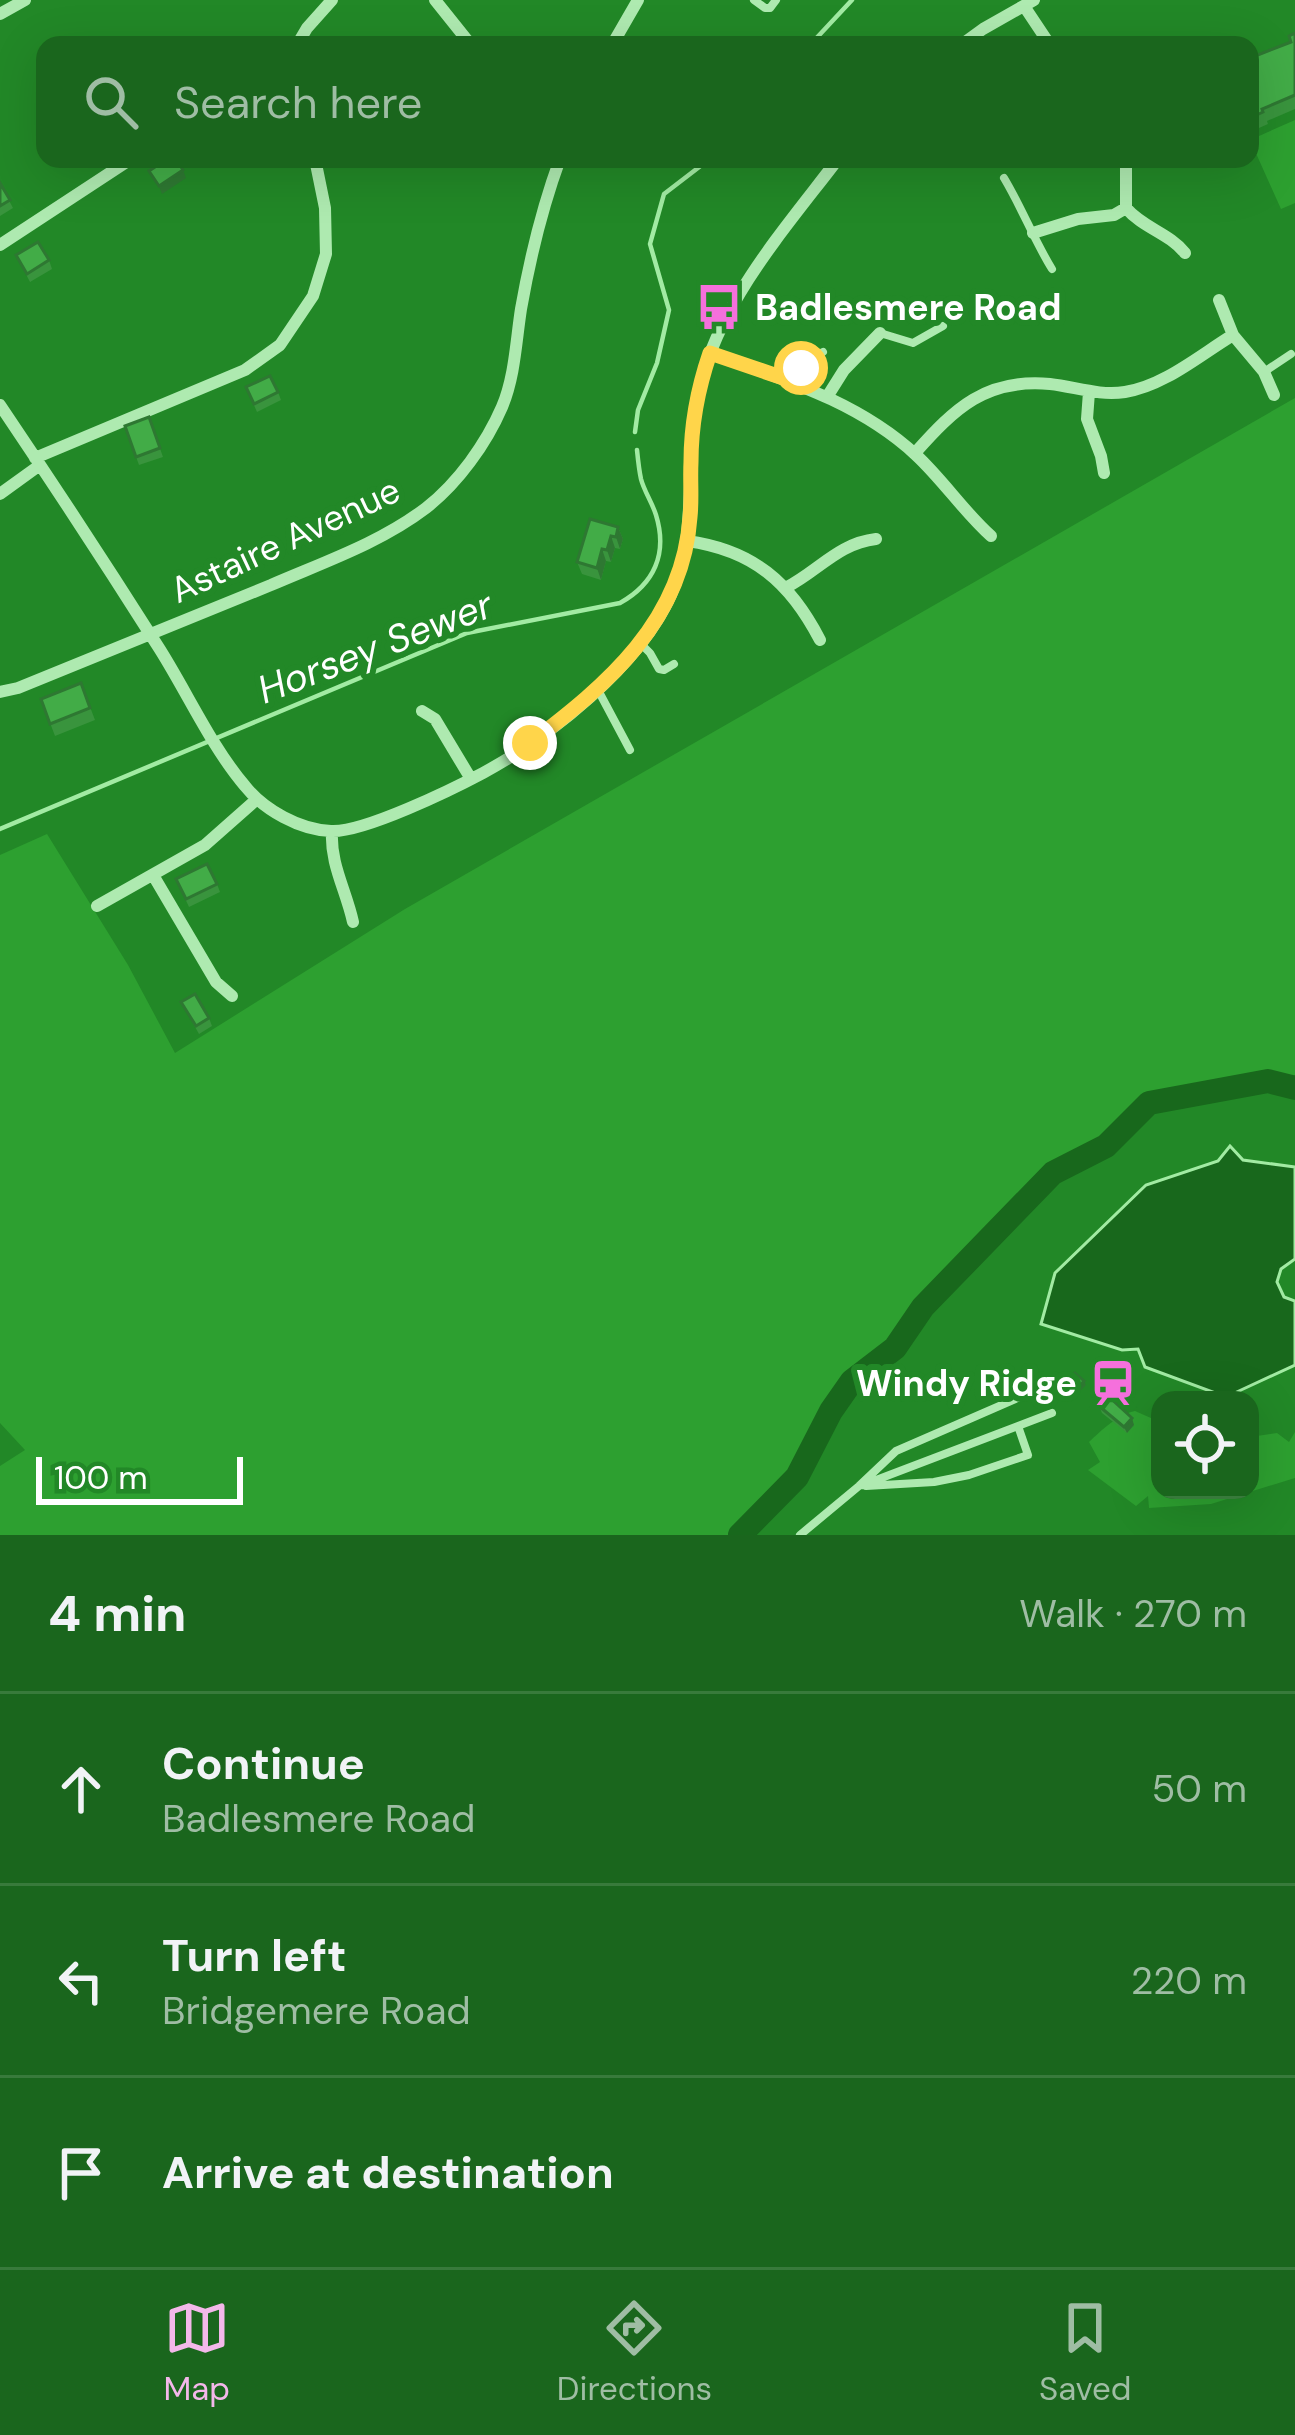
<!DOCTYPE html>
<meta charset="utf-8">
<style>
body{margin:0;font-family:"DM Sans",sans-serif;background:#236c26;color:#f1f3f6}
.controls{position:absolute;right:36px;bottom:36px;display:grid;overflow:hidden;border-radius:24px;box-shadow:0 12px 48px #0002}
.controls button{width:108px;height:108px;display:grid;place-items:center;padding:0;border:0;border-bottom:3px solid #387a3b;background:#1a661d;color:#f1f3f6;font:60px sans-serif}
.scale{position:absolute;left:36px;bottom:30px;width:207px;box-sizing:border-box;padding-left:12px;border:6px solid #fff;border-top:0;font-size:33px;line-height:42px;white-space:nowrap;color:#fff;-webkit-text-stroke:9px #228827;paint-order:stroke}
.stop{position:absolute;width:36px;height:36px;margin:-27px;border:9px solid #ffd54a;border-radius:50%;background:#fff}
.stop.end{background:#ffd54a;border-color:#fff;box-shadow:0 3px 12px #0008}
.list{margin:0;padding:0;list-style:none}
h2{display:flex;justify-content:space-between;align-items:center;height:156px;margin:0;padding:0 48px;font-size:51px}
h2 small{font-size:39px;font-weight:400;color:#9fbda4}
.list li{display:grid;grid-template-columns:78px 1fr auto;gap:36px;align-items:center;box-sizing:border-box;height:192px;padding:0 48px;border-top:3px solid #387a3b}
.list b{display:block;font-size:45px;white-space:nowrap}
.list p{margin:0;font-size:39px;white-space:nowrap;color:#9fbda4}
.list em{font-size:39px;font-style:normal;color:#9fbda4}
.icon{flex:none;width:66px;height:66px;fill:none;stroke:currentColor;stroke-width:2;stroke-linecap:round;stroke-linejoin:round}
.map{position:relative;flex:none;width:1295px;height:1535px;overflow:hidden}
.search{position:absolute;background:#1a661d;box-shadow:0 12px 48px #0002;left:36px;right:36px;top:36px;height:132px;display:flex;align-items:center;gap:30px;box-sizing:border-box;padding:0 42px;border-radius:24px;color:#9fbda4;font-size:45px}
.sheet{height:732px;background:#1a661d}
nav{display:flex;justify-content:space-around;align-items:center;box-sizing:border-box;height:168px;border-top:3px solid #387a3b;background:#1a661d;font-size:33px;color:#9fbda4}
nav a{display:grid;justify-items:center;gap:6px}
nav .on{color:#f3b8ea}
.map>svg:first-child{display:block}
.green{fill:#2da030}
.water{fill:#18681c;stroke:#a2eba3;stroke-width:3}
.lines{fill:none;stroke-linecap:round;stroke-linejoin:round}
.stream{stroke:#a2eba3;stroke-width:4.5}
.river{stroke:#18681c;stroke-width:24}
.service{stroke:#aeeab0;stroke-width:8}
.minor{stroke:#aeeab0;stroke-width:12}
.wall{fill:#39943d}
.shaded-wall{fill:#2e7832}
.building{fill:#42ac47;stroke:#2e7832;stroke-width:3}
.route{stroke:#ffd54a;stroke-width:15}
.labels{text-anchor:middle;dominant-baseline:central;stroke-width:12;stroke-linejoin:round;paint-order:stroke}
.poi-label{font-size:36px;font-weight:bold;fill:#fff;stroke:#228827;text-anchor:start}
.street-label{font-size:36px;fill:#fff;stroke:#228827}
.water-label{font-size:39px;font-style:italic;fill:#fff;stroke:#228827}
</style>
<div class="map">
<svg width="1295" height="1535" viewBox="0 0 1295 1535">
<rect width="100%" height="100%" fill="#228827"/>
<path class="green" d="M 1295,120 L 1295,203 L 1281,209 L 1250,140 Z
M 1295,398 L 1295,1075 L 1149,1103 L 1106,1146 L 1053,1173 L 923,1307 L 895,1348 L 851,1381 L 831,1411 L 797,1477 L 740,1535 L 0,1535 L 0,1466 L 25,1450 L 0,1423 L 0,855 L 47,834 L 128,965 L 175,1053 L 405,909 Z
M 1135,1411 L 1160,1422 L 1160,1490 L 1250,1490 L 1250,1437 L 1277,1433 L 1289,1442 L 1295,1432 L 1295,1478 L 1211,1504 L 1149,1508 L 1148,1496 L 1136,1506 L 1088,1470 L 1100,1462 L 1089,1442 C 1102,1430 1118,1414 1135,1411 Z"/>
<path class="water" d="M 1230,1146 L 1243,1160 L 1295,1167 L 1295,1259 L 1281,1269 L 1277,1282 L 1284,1297 L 1295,1301 L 1295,1365 L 1226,1397 L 1145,1367 L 1138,1349 L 1122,1350 L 1041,1324 L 1055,1273 L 1146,1185 L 1218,1161 Z"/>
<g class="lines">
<path class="stream" d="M 810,45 L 852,0
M 635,432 L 638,410 L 657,363 L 669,310 L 650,244 L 664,194 L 707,161
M 0,829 L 467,633 L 620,603 C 654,584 668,554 656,515 C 652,502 644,491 641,479 C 639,470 638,460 637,450"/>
<path class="river" d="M 740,1535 L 797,1477 L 831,1411 L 852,1381 L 895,1348 L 923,1307 L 1053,1173 L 1106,1146 L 1149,1103 L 1268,1081 L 1295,1088"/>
<path class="service" d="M 754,0 L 765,8 L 770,8 L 776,0
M 1004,178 C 1022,208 1034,240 1052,269
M 880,333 L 913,343 L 943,326
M 1264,372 L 1291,354
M 795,382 L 805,362 L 823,352
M 641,644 L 650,653 L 659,669 L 664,670 L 674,664
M 598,690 L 630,750
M 863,1485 L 1052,1413
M 866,1486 L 934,1482 L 969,1475 L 1028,1455 L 1018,1426
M 800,1535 L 859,1486 L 896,1451 L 1029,1393"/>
<path class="minor" d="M 435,0 L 471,45
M 1024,6 L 1050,45
M 0,14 L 25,0
M 297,45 L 307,28 L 332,0
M 612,45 L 638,0
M 961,45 L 983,29 L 1034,0
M 1126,159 L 1126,208
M 1033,233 L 1078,219 L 1114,215 L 1126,208 C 1143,228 1169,233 1185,253
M 0,245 L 131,159
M 1219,300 L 1233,335 L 1264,372 L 1274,395
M 710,353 C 782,379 858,401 916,455 C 943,480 964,512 991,536
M 1089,392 L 1087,419 L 1101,456 L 1104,473
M 827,397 L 844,370 L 880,333
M 0,405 C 54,485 107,566 159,648 C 187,692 211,746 245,786 C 264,810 300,830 331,831 C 363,833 453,789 483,773 C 551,736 639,666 671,595 C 698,535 685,471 695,408 C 711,311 781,234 838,159
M 915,453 C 955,408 986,378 1050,384 C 1076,387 1099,396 1125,392 C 1164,386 1200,355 1233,335
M 35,458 L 245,370 L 280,345 L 313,296 L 326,254 L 325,208 L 315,159
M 0,494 L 40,465
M 687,541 C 753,550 790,582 820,640
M 787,587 C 818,571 839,543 876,539
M 0,692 L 18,688 C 102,653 187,620 271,585 C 324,562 380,543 426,508 C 458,483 486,444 502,407 C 515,376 516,341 521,309 C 530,258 542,208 560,159
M 422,711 L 435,719 L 471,779
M 332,831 C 330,864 346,890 353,922
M 153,875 L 216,982 L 232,996
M 97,906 L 205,845 L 257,799"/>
</g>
<path class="wall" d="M 1295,33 L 1295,109 L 1267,121 L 1268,124 L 1250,132 L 1250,58 L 1291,42 Z
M 0,183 L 13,208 L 0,216 Z
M 16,255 L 49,260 L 52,269 L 30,282 Z
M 246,387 L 278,392 L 281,400 L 257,412 Z
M 149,417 L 163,457 L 139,465 L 125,426 Z
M 618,527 L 623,539 L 620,549 L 615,548 L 611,562 L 606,561 L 601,580 L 582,574 L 577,562 Z
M 81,683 L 95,720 L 55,736 L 41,699 Z
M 176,879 L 217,884 L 220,892 L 189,907 Z
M 181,1002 L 209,1018 L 212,1026 L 199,1034 Z
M 1099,1406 L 1134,1425 L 1127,1433 L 1102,1413 Z"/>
<path class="shaded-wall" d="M 183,170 L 186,178 L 162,194 L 159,186 Z
M 618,527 L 623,539 L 620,549 L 616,537 Z
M 611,536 L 615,548 L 611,562 L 607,550 Z
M 602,549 L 606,561 L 601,580 L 597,568 Z
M 1084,1381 L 1086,1385 L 1072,1399 L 1071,1395 Z
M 1132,1418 L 1134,1425 L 1127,1433 L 1124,1427 Z"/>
<path class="building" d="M 1295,33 L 1295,95 L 1262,109 L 1263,112 L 1250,118 L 1250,58 L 1291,42 L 1289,36 Z
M 167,159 L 176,159 L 183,170 L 159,186 L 149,171 Z
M 0,183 L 10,200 L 0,206 Z
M 38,242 L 49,260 L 27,274 L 16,255 Z
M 270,376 L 278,392 L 254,404 L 246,387 Z
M 149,417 L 160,448 L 136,457 L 125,426 Z
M 590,519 L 618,527 L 616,537 L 611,536 L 607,550 L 602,549 L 597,568 L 577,562 Z
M 81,683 L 90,708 L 50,724 L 41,699 Z
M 207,864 L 217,884 L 186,899 L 176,879 Z
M 195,994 L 209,1018 L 196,1026 L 181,1002 Z
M 1075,1373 L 1084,1381 L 1071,1395 L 1063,1383 Z
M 1108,1396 L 1132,1418 L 1124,1427 L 1099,1406 Z"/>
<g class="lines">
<path class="route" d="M 530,743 C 607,685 683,621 690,517 C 692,499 690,480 691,462 C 691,424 698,388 710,353 L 795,382 L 801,368"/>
</g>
<defs>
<symbol id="bus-bare" viewBox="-9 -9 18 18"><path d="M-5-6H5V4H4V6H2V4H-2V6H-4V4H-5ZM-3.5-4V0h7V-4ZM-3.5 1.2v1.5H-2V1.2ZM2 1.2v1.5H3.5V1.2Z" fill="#f570dc" stroke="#228827" stroke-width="2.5" paint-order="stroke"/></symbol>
<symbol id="station-bare" viewBox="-9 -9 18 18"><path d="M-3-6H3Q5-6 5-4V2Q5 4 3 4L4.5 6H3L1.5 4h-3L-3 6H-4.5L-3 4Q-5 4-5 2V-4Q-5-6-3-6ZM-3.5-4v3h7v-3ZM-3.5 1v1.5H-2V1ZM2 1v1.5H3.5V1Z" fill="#f570dc" stroke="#228827" stroke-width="2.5" paint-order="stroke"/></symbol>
</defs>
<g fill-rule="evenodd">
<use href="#bus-bare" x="686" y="274" width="66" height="66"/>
<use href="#station-bare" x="1080" y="1350" width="66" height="66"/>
</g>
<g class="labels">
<g class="poi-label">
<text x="755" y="307">Badlesmere Road</text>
<text x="1077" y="1383" text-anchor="end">Windy Ridge</text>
</g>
<g class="street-label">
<text transform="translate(285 540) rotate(-25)">Astaire Avenue</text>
</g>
<g class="water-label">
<text transform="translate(375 647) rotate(-21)">Horsey Sewer</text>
</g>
</g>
</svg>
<div class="controls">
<button><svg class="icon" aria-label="locate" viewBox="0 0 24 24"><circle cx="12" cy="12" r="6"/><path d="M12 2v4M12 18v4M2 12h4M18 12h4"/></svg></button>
</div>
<div class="scale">100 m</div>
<div class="stop" style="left:801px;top:368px"></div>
<div class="stop end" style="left:530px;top:743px"></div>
<div class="search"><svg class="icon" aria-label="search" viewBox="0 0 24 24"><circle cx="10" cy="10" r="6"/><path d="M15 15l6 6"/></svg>Search here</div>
</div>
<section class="sheet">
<h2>4 min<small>Walk · 270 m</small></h2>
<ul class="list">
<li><svg class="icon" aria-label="ahead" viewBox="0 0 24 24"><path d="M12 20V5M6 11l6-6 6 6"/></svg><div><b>Continue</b><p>Badlesmere Road</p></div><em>50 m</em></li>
<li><svg class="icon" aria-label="left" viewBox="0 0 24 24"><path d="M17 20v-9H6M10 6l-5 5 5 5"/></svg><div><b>Turn left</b><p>Bridgemere Road</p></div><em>220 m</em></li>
<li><svg class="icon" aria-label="arrive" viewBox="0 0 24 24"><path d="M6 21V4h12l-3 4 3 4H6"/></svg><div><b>Arrive at destination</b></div></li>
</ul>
</section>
<nav>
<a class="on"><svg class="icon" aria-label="map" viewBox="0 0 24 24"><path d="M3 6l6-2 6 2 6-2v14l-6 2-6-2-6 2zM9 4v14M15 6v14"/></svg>Map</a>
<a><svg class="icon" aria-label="directions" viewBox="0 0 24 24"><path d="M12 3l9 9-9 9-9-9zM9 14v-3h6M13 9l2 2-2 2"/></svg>Directions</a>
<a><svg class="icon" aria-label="saved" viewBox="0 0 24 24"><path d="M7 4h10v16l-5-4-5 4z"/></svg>Saved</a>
</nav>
